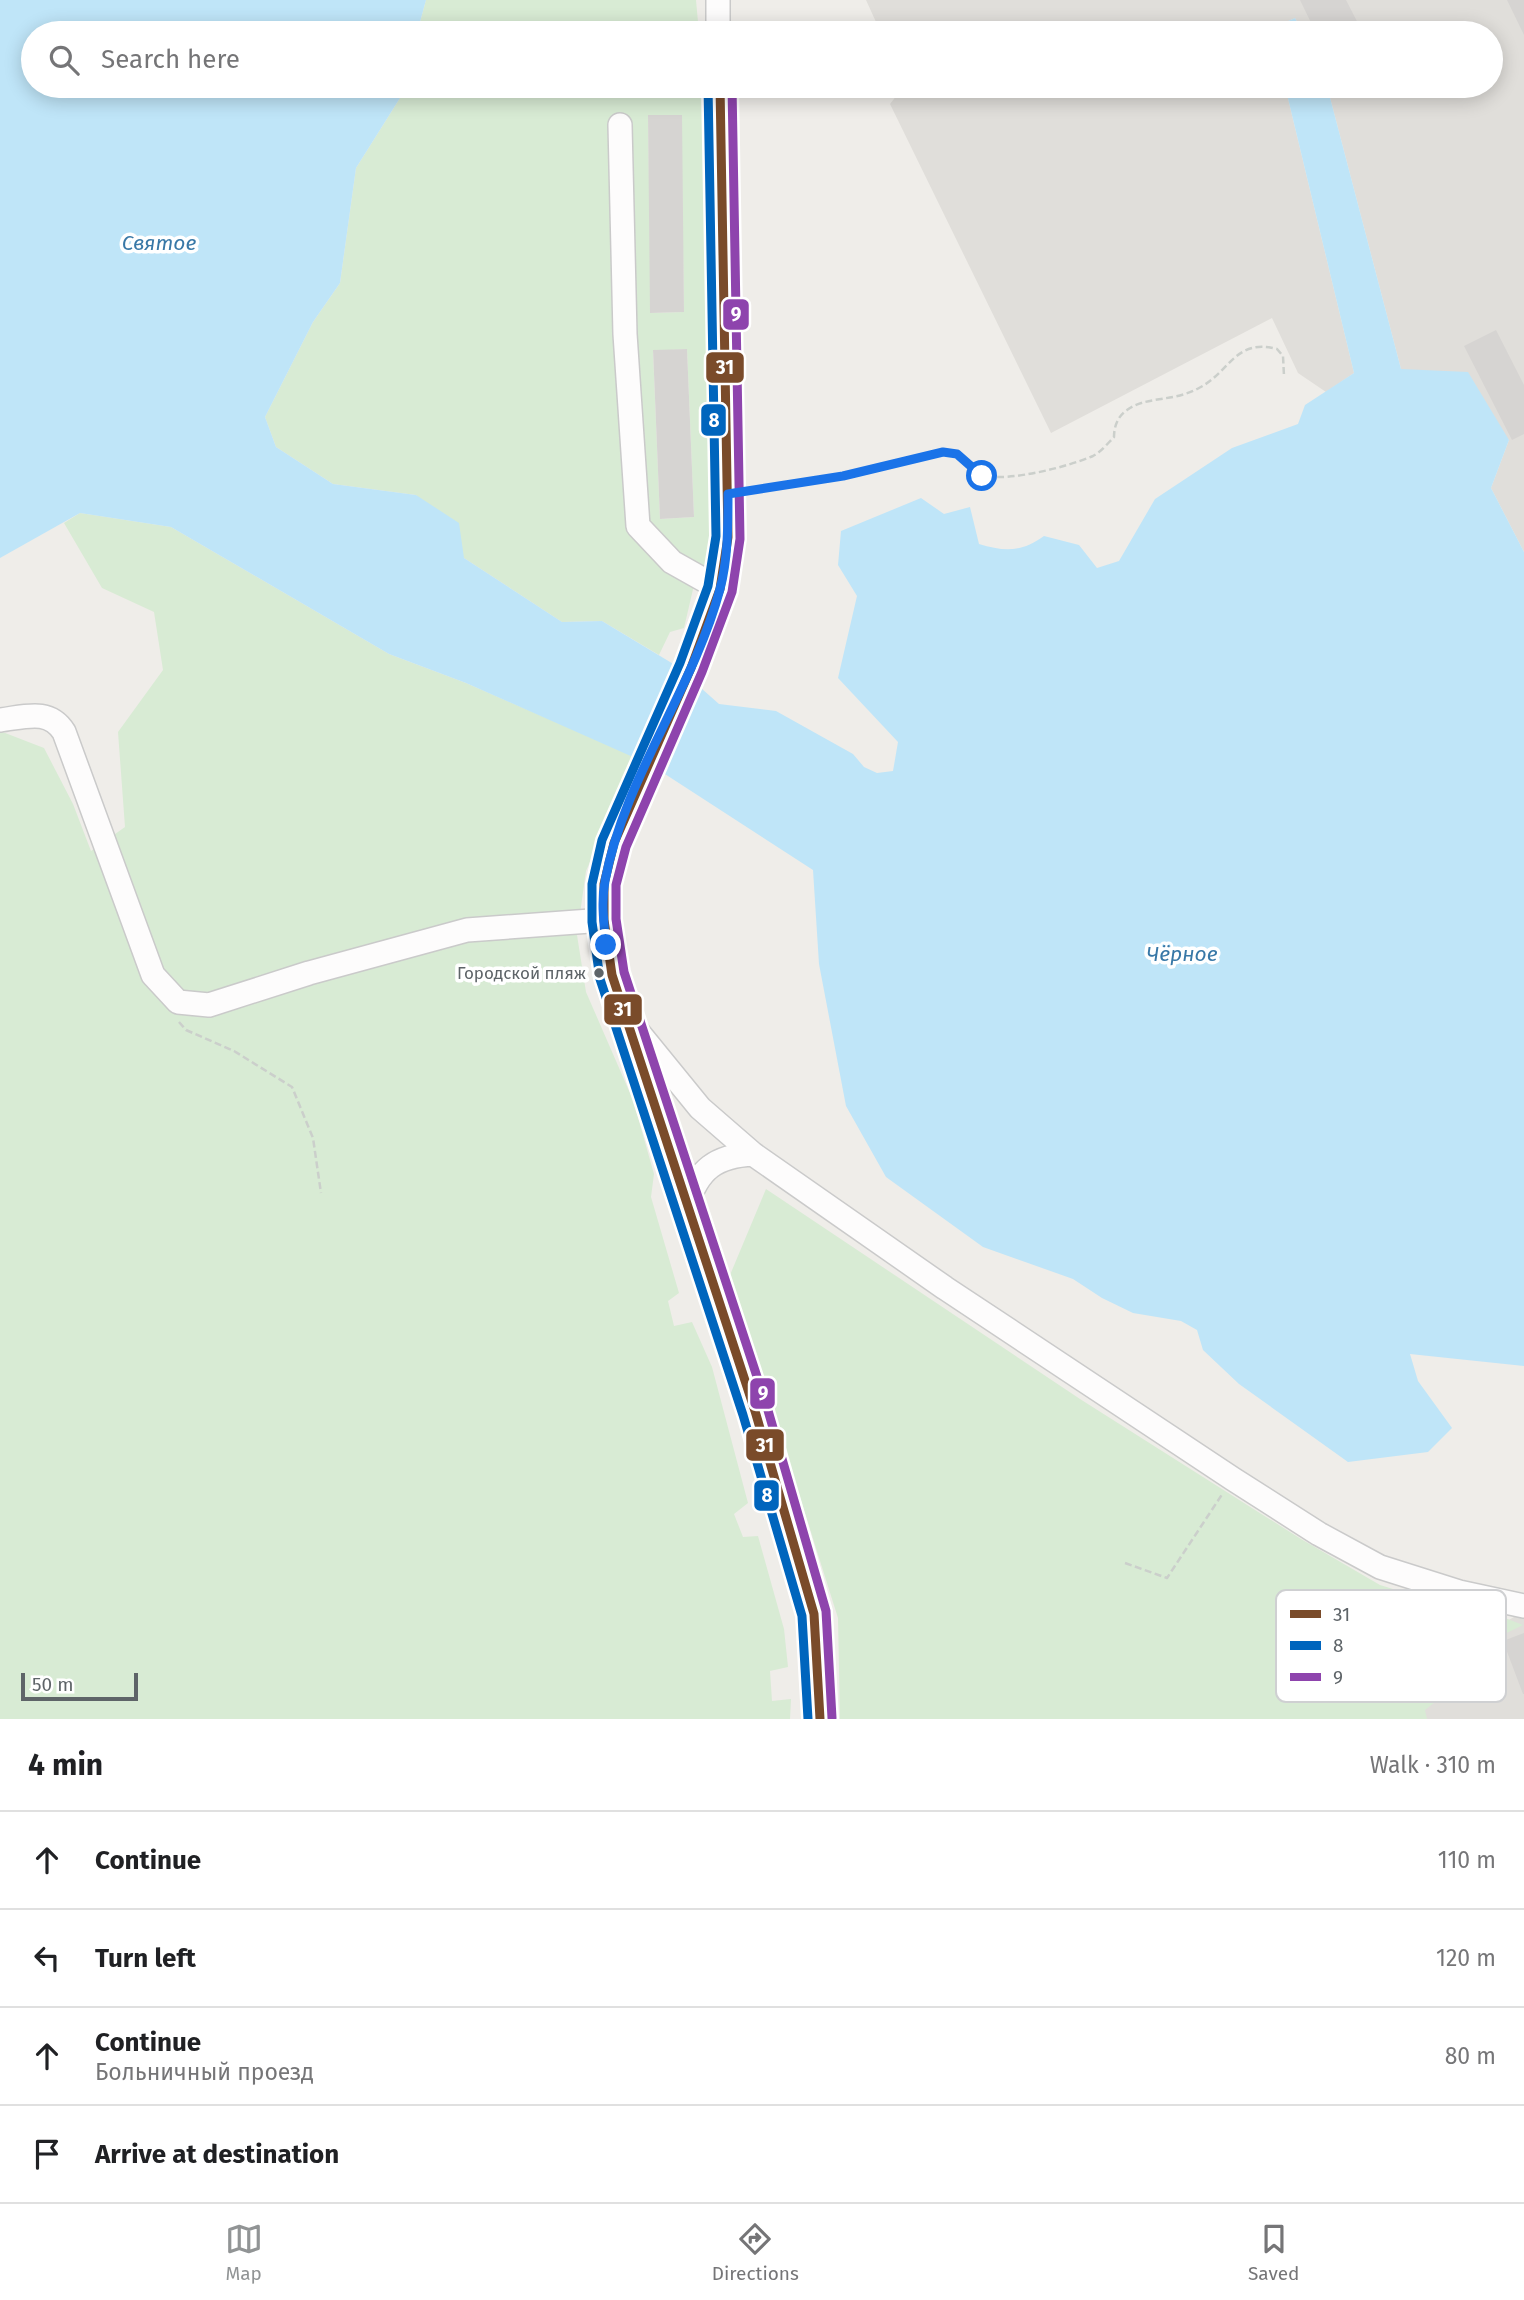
<!DOCTYPE html>
<meta charset="utf-8">
<style>
body{margin:0;font-family:"Fira Sans",sans-serif;background:#f2f2f2;color:#202124}
.scale{position:absolute;left:21px;bottom:18px;width:117px;box-sizing:border-box;padding-left:7px;border:4px solid #5e6468;border-top:0;font-size:19px;line-height:24px;white-space:nowrap;color:#5e6468;-webkit-text-stroke:5px #fff;paint-order:stroke}
.stop{position:absolute;width:21px;height:21px;margin:-16px;border:5px solid #1a73e8;border-radius:50%;background:#fff}
.stop.end{background:#1a73e8;border-color:#fff;box-shadow:0 2px 7px #0008}
.list{margin:0;padding:0;list-style:none}
h2{display:flex;justify-content:space-between;align-items:center;height:91px;margin:0;padding:0 28px;font-size:30px}
h2 small{font-size:23px;font-weight:400;color:#757577}
.list li{display:grid;grid-template-columns:46px 1fr auto;gap:21px;align-items:center;box-sizing:border-box;height:98px;padding:0 28px;border-top:2px solid #e0e0e0}
.list b{display:block;font-size:26px;white-space:nowrap}
.list p{margin:0;font-size:23px;white-space:nowrap;color:#757577}
.list em{font-size:23px;font-style:normal;color:#757577}
.icon{flex:none;width:38px;height:38px;fill:none;stroke:currentColor;stroke-width:2;stroke-linecap:round;stroke-linejoin:round}
.map{position:relative;flex:none;width:1524px;height:1719px;overflow:hidden}
.search{position:absolute;background:#fff;box-shadow:0 4px 18px #0003;left:21px;right:21px;top:21px;height:77px;display:flex;align-items:center;gap:18px;box-sizing:border-box;padding:0 24px;border-radius:38px;color:#757577;font-size:26px}
.sheet{height:483px;background:#fff}
nav{display:flex;justify-content:space-around;align-items:center;box-sizing:border-box;height:98px;border-top:2px solid #e0e0e0;background:#fff;font-size:19px;color:#757577}
nav a{display:grid;justify-items:center;gap:4px}
nav .on{color:#919495}
.map>svg:first-child{display:block}
.industrial{fill:#e0deda}
.green{fill:#d8ebd4;fill-rule:evenodd}
.water{fill:#bfe5f8}
.building{fill:#d6d4d2}
.lines{fill:none;stroke-linecap:round;stroke-linejoin:round}
.minor-casing{stroke:#cacaca;stroke-width:26}
.path{stroke:#cbcfcb;stroke-width:2.5;stroke-dasharray:7 3.5;stroke-linecap:butt}
.minor{stroke:#fdfcfc;stroke-width:23}
.bus-1-casing{stroke:#fff;stroke-width:14}
.bus-2-casing{stroke:#fff;stroke-width:14}
.bus-3-casing{stroke:#fff;stroke-width:14}
.bus-1{stroke:#7a4b2a;stroke-width:9}
.bus-2{stroke:#0065bd;stroke-width:9}
.bus-3{stroke:#8e44ad;stroke-width:9}
.route{stroke:#1a73e8;stroke-width:9}
.bus-dot{fill:#5e6468;stroke:#fff;stroke-width:2.5}
.labels{text-anchor:middle;dominant-baseline:central;stroke-width:7;stroke-linejoin:round;paint-order:stroke}
.bus-label{font-size:17px;fill:#5e6468;stroke:#fff;text-anchor:end}
.water-label{font-size:21px;font-style:italic;fill:#3878a7;stroke:#fff}
.key{fill:#fff;stroke:#cfd0d2;stroke-width:2}
.key-label{font-size:19px;fill:#5e6468}
.line-badge{stroke:#fff;stroke-width:2.5}
.badge-label{font-size:19px;text-anchor:middle;font-weight:bold;fill:#fff}
</style>
<div class="map">
<svg width="1524" height="1719" viewBox="0 0 1524 1719">
<rect width="100%" height="100%" fill="#efede9"/>
<path class="industrial" d="M 866,0 L 1524,0 L 1524,552 L 1491,488 L 1509,440 L 1401,369 L 1327,86 L 1491,86 L 1491,33 L 1303,33 L 1295,18 L 1277,26 L 1274,33 L 881,33 Z
M 904,86 L 1285,86 L 1354,373 L 1326,392 L 1298,373 L 1272,318 L 1051,433 L 890,104 Z
M 1524,1611 L 1524,1719 L 1342,1719 Z"/>
<path class="green" d="M 426,0 L 696,0 L 699,33 L 417,33 Z
M 403,86 L 704,86 L 709,161 L 717,517 L 711,566 L 697,572 L 684,628 L 670,632 L 659,655 L 602,621 L 562,622 L 464,558 L 416,495 L 333,484 L 276,447 L 265,417 L 313,322 L 340,283 L 356,168 L 400,98 ZM 681,115 L 684,312 L 651,313 L 648,116 ZM 687,349 L 694,517 L 660,519 L 653,351 Z
M 80,513 L 171,527 L 389,654 L 466,683 L 636,757 L 586,871 L 577,935 L 586,992 L 633,1100 L 654,1174 L 651,1197 L 679,1293 L 668,1301 L 674,1326 L 692,1322 L 712,1367 L 748,1503 L 734,1514 L 743,1537 L 758,1536 L 784,1629 L 788,1667 L 770,1671 L 772,1701 L 791,1699 L 790,1719 L 0,1719 L 0,731 L 44,748 L 73,804 L 91,851 L 125,827 L 118,732 L 163,670 L 154,612 L 102,588 L 64,523 Z
M 766,1189 L 1080,1399 L 1301,1539 L 1380,1585 L 1477,1615 L 1505,1618 L 1523,1625 L 1478,1647 L 1465,1678 L 1425,1710 L 1427,1719 L 840,1719 L 838,1618 L 730,1275 Z"/>
<path class="water" d="M 0,0 L 426,0 L 417,33 L 33,33 L 33,86 L 403,86 L 400,98 L 356,168 L 340,283 L 313,322 L 265,417 L 276,447 L 333,484 L 416,495 L 459,523 L 464,558 L 562,622 L 602,621 L 675,665 L 719,704 L 776,711 L 853,754 L 864,767 L 877,773 L 893,771 L 898,742 L 838,678 L 857,596 L 838,565 L 841,531 L 921,498 L 944,514 L 970,507 L 979,544 C 1005,552 1022,552 1044,536 L 1079,545 L 1097,568 L 1119,561 L 1155,499 L 1232,448 L 1298,424 L 1305,405 L 1354,373 L 1285,86 L 1327,86 L 1401,369 L 1468,372 L 1509,440 L 1491,488 L 1524,552 L 1524,1366 L 1410,1354 L 1418,1381 L 1452,1428 L 1428,1452 L 1348,1462 L 1239,1384 L 1203,1350 L 1197,1330 L 1181,1321 L 1133,1313 L 1102,1298 L 1073,1279 L 983,1247 L 886,1177 L 846,1106 L 819,964 L 813,870 L 651,765 L 466,683 L 389,654 L 171,527 L 80,513 L 0,558 Z
M 1295,18 L 1303,33 L 1274,33 L 1277,26 Z"/>
<path class="building" d="M 1300,0 L 1346,0 L 1363,33 L 1316,33 Z
M 1507,0 L 1524,0 L 1524,35 Z
M 648,115 L 682,115 L 684,312 L 650,313 Z
M 1496,330 L 1524,385 L 1524,434 L 1512,440 L 1464,346 Z
M 687,349 L 694,517 L 660,519 L 653,350 Z
M 1524,1633 L 1524,1694 L 1523,1694 L 1503,1641 Z"/>
<g class="lines">
<defs>
<path id="minor" d="M 718,0 L 718,33
M 720,86 L 728,537 L 720,589 L 691,668 L 614,843 L 604,884 L 604,920 L 612,975 L 665,1144 L 755,1411 L 814,1614 L 820,1719
M 620,125 L 625,334 L 638,526 L 672,562 L 720,589
M 0,720 C 25,717 49,708 64,732 L 153,975 L 178,1002 L 209,1005 L 309,973 L 467,930 L 604,920
M 634,1027 L 700,1108 L 753,1154 L 945,1288 L 1233,1479 L 1319,1534 L 1380,1567 L 1459,1592 L 1524,1606
M 687,1205 C 698,1169 716,1156 753,1154"/>
</defs>
<use href="#minor" class="minor-casing"/>
<path class="path" d="M 746,492 L 843,476 L 943,452 C 962,455 967,473 985,476 C 1012,481 1067,467 1093,456 C 1101,452 1108,443 1114,437 C 1114,426 1118,416 1127,410 C 1146,396 1174,402 1199,388 C 1230,372 1235,338 1277,349 L 1283,356 L 1284,376
M 179,1022 L 186,1030 L 234,1051 L 292,1087 L 313,1138 L 321,1193
M 1125,1563 L 1167,1578 L 1223,1493"/>
<use href="#minor" class="minor"/>
<defs>
<path id="bus-1" d="M 720,86 L 728,537 L 720,589 L 691,668 L 614,843 L 604,884 L 604,920 L 612,975 L 755,1411 L 814,1614 L 820,1719"/>
<path id="bus-2" d="M 708,86 L 716,536 L 708,586 L 680,663 L 602,840 L 592,884 L 592,922 L 600,979 L 743,1415 L 802,1616 L 808,1719"/>
<path id="bus-3" d="M 732,86 L 740,539 L 732,592 L 702,672 L 626,847 L 616,885 L 616,919 L 624,972 L 767,1407 L 826,1611 L 832,1718"/>
</defs>
<use href="#bus-1" class="bus-1-casing"/>
<use href="#bus-2" class="bus-2-casing"/>
<use href="#bus-3" class="bus-3-casing"/>
<use href="#bus-1" class="bus-1"/>
<use href="#bus-2" class="bus-2"/>
<use href="#bus-3" class="bus-3"/>
</g>
<g class="lines">
<path class="route" d="M 606,945 C 604,924 601,902 605,881 C 624,778 693,690 720,589 C 728,559 728,526 728,494 L 843,476 L 943,452 L 957,454 L 982,476"/>
</g>
<circle class="bus-dot" cx="599" cy="973" r="6"/>
<g class="labels">
<g class="bus-label">
<text x="586" y="973">Городской пляж</text>
</g>
<g class="water-label">
<text x="159" y="243">Святое</text>
<text x="1182" y="954">Чёрное</text>
</g>
</g>
<rect x="1276" y="1590" width="230" height="112" rx="10" class="key"/>
<rect x="1290" y="1610" width="31" height="8" fill="#7a4b2a"/>
<rect x="1290" y="1641" width="31" height="9" fill="#0065bd"/>
<rect x="1290" y="1673" width="31" height="8" fill="#8e44ad"/>
<g class="key-label">
<text x="1333" y="1621">31</text>
<text x="1333" y="1652">8</text>
<text x="1333" y="1684">9</text>
</g>
<g class="line-badge">
<rect x="722" y="298" width="28" height="33" rx="7" fill="#8e44ad"/>
<rect x="705" y="351" width="40" height="33" rx="7" fill="#7a4b2a"/>
<rect x="700" y="403" width="27" height="34" rx="7" fill="#0065bd"/>
<rect x="603" y="993" width="40" height="33" rx="7" fill="#7a4b2a"/>
<rect x="749" y="1377" width="27" height="33" rx="7" fill="#8e44ad"/>
<rect x="745" y="1428" width="40" height="34" rx="7" fill="#7a4b2a"/>
<rect x="753" y="1479" width="27" height="33" rx="7" fill="#0065bd"/>
</g>
<g class="badge-label">
<text x="736" y="321">9</text>
<text x="725" y="374">31</text>
<text x="714" y="427">8</text>
<text x="623" y="1016">31</text>
<text x="763" y="1400">9</text>
<text x="765" y="1452">31</text>
<text x="767" y="1502">8</text>
</g>
</svg>
<div class="scale">50 m</div>
<div class="stop" style="left:982px;top:476px"></div>
<div class="stop end" style="left:606px;top:945px"></div>
<div class="search"><svg class="icon" aria-label="search" viewBox="0 0 24 24"><circle cx="10" cy="10" r="6"/><path d="M15 15l6 6"/></svg>Search here</div>
</div>
<section class="sheet">
<h2>4 min<small>Walk · 310 m</small></h2>
<ul class="list">
<li><svg class="icon" aria-label="ahead" viewBox="0 0 24 24"><path d="M12 20V5M6 11l6-6 6 6"/></svg><div><b>Continue</b></div><em>110 m</em></li>
<li><svg class="icon" aria-label="left" viewBox="0 0 24 24"><path d="M17 20v-9H6M10 6l-5 5 5 5"/></svg><div><b>Turn left</b></div><em>120 m</em></li>
<li><svg class="icon" aria-label="ahead" viewBox="0 0 24 24"><path d="M12 20V5M6 11l6-6 6 6"/></svg><div><b>Continue</b><p>Больничный проезд</p></div><em>80 m</em></li>
<li><svg class="icon" aria-label="arrive" viewBox="0 0 24 24"><path d="M6 21V4h12l-3 4 3 4H6"/></svg><div><b>Arrive at destination</b></div></li>
</ul>
</section>
<nav>
<a class="on"><svg class="icon" aria-label="map" viewBox="0 0 24 24"><path d="M3 6l6-2 6 2 6-2v14l-6 2-6-2-6 2zM9 4v14M15 6v14"/></svg>Map</a>
<a><svg class="icon" aria-label="directions" viewBox="0 0 24 24"><path d="M12 3l9 9-9 9-9-9zM9 14v-3h6M13 9l2 2-2 2"/></svg>Directions</a>
<a><svg class="icon" aria-label="saved" viewBox="0 0 24 24"><path d="M7 4h10v16l-5-4-5 4z"/></svg>Saved</a>
</nav>
